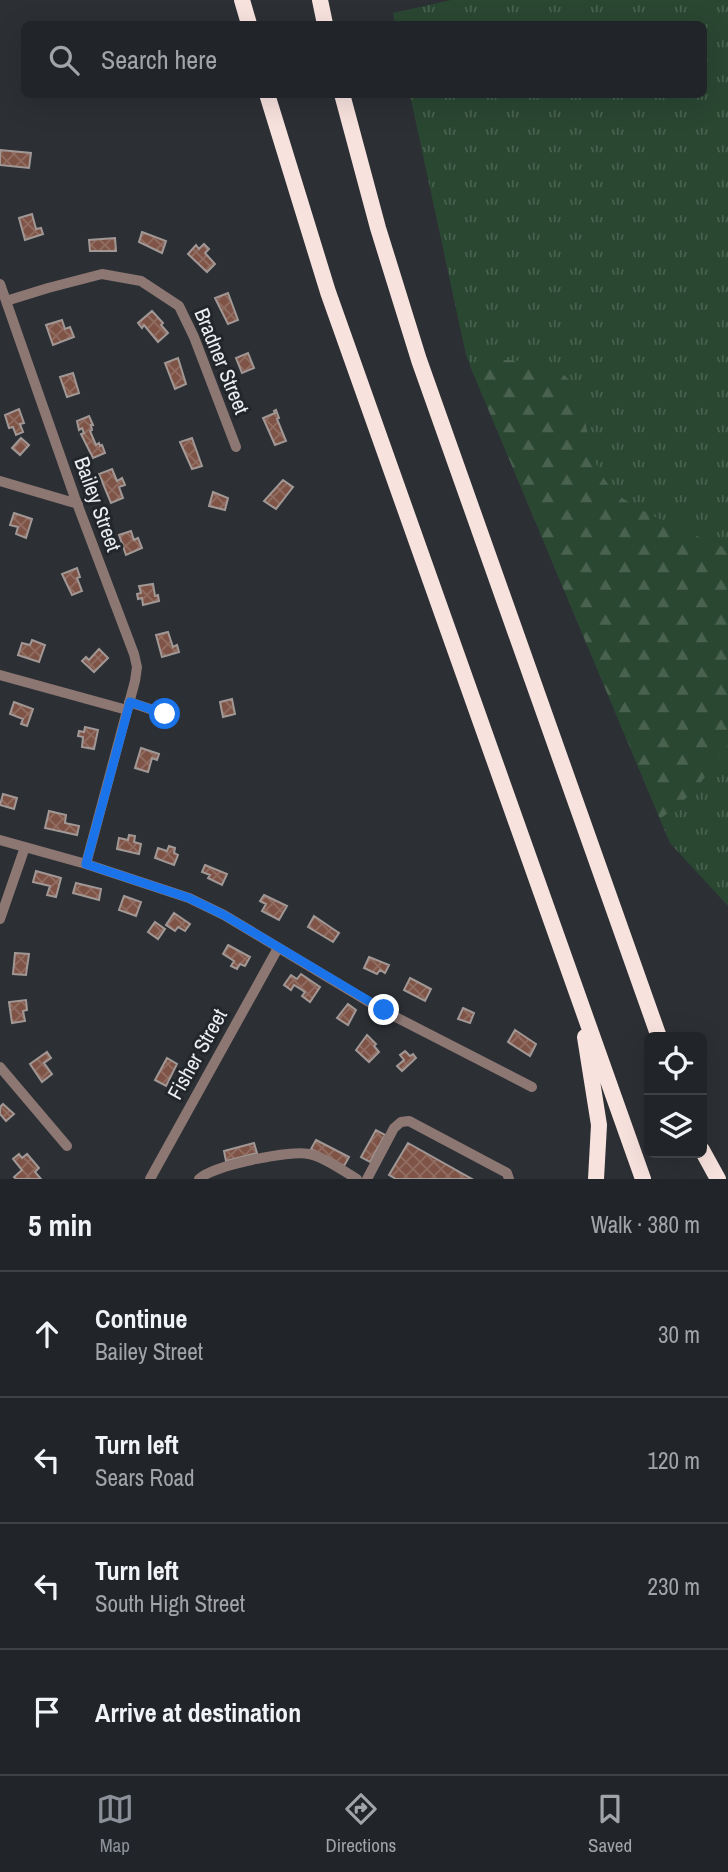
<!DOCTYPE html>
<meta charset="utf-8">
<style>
body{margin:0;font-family:"Archivo Narrow",sans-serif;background:#292c30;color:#f1f3f6}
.controls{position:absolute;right:21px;bottom:21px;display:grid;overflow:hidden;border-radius:10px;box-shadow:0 7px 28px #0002}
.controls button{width:63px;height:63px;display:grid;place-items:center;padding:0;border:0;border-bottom:2px solid #3e4145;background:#212428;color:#f1f3f6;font:35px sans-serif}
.stop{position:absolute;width:21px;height:21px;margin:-16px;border:5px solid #1a73e8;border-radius:50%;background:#fff}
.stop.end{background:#1a73e8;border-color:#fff;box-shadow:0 2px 7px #0008}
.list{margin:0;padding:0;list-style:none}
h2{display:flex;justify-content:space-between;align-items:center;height:91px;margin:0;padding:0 28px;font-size:30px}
h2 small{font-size:23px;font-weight:400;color:#a2a4a8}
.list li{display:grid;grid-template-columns:46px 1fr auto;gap:21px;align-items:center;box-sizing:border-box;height:126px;padding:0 28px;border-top:2px solid #3e4145}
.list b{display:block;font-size:26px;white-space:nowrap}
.list p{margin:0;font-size:23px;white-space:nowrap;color:#a2a4a8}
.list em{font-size:23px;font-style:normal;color:#a2a4a8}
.icon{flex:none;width:38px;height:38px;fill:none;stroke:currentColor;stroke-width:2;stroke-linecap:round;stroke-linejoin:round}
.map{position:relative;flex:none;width:728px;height:1179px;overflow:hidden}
.search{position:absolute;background:#212428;box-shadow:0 7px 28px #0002;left:21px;right:21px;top:21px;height:77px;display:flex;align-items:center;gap:18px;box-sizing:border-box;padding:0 24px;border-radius:10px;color:#a2a4a8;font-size:26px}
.sheet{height:595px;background:#212428}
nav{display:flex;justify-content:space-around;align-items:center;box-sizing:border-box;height:98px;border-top:2px solid #3e4145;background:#212428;font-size:19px;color:#a2a4a8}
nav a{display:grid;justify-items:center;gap:4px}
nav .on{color:#8c9099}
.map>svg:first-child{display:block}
.grass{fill:url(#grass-tufts)}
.forest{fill:url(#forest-firs)}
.building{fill:url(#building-cross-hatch);stroke:#a19896;stroke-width:2}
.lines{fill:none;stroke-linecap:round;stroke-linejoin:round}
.minor{stroke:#8c7773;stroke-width:10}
.highway{stroke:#f8e2de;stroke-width:16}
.route{stroke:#1a73e8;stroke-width:9}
.labels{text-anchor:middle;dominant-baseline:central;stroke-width:6;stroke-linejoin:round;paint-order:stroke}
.street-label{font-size:21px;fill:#eceff2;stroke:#23262b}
</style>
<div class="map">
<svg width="728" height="1179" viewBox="0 0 728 1179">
<defs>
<pattern id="grass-tufts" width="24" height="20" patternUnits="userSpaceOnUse" patternTransform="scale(1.75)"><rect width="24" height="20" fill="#2a4732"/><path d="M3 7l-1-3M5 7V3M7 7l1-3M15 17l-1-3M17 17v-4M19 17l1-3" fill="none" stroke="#496250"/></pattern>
<pattern id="forest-firs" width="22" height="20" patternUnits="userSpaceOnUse" patternTransform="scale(1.75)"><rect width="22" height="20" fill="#2a4732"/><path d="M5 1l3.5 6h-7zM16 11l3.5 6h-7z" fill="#496250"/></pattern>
<pattern id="building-cross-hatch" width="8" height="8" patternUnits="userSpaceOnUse" patternTransform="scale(1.75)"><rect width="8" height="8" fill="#7f5447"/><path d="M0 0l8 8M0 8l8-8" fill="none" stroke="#916d62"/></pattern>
</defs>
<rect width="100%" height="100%" fill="#2c3035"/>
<path class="grass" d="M 451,0 L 728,0 L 728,906 L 670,843 L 466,355 L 410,95 L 704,94 L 704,24 L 395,24 L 393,13 Z"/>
<path class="forest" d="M 502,360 C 616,359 563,437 614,491 C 632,510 693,533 719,546 L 728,547 L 728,745 L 699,785 L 682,802 L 660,819 L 470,366 Z"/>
<path class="building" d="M 0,150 L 31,153 L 29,168 L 0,165 Z
M 32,214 L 36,229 L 41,228 L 43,234 L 25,240 L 19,218 Z
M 142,232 L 166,241 L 162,253 L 139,242 Z
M 115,238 L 116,251 L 90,251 L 89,240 Z
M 204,244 L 209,249 L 205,253 L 215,264 L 207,272 L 188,254 L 196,245 L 199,249 Z
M 228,293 L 238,320 L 228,324 L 215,298 Z
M 152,311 L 163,323 L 161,325 L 168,333 L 158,342 L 144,325 L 142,328 L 138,323 Z
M 62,320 L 65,329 L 70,327 L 74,337 L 53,345 L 46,325 Z
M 248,353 L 254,368 L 242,373 L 236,358 Z
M 178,358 L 186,384 L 175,389 L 165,363 Z
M 73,373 L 79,393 L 67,397 L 60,377 Z
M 19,409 L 24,423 L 20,424 L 23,432 L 16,435 L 13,427 L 9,428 L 5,415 Z
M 276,410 L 279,418 L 277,419 L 286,441 L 275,445 L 263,418 L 275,413 L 274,411 Z
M 89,416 L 93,425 L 91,425 L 92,430 L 90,431 L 96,445 L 99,443 L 100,446 L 102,445 L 105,453 L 93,458 L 81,434 L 84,433 L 82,428 L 79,430 L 77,421 Z
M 21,438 L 29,445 L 20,455 L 12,448 Z
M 192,438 L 202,466 L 192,469 L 180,442 Z
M 112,469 L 117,481 L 122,478 L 125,485 L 119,487 L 123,498 L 111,503 L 99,474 Z
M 283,480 L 293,487 L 276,509 L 264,501 Z
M 213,492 L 228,498 L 225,510 L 209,506 Z
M 14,513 L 32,519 L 26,538 L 16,534 L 18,527 L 10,525 Z
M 131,531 L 134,540 L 138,538 L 142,548 L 126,555 L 119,535 Z
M 77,568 L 80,577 L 77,578 L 82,591 L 72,595 L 62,574 Z
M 153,584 L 155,596 L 158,595 L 159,601 L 143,605 L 142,598 L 138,599 L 137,594 L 141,593 L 139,586 Z
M 168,632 L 173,647 L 177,645 L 179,652 L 162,657 L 156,635 Z
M 32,640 L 45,645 L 39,662 L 18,655 L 22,643 L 30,645 Z
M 99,649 L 108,658 L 94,672 L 82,661 L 86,657 L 89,660 Z
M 232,699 L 235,714 L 223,717 L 220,702 Z
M 14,702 L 33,709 L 27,726 L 21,724 L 23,719 L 10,714 Z
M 85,727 L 98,730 L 94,749 L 82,747 L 83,737 L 78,736 L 79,731 L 84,732 Z
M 141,748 L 159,754 L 157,760 L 152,758 L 148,772 L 135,768 Z
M 3,794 L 17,798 L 14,809 L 0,805 Z
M 49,811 L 66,815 L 65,823 L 79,826 L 77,835 L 45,828 Z
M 129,835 L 135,836 L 134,842 L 141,844 L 139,854 L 117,849 L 119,838 L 128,840 Z
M 169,846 L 175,848 L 174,853 L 178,855 L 174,865 L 155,858 L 158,848 L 167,851 Z
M 205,865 L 227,874 L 222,885 L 208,878 L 210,875 L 202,872 Z
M 36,871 L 61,878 L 56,897 L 47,895 L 50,886 L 33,882 Z
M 76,883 L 101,889 L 99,900 L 73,893 Z
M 264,895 L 287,906 L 279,920 L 262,911 L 266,904 L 260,901 Z
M 124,896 L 141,902 L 136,916 L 119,910 Z
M 174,913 L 190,924 L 185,931 L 178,927 L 175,931 L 166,925 Z
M 314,916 L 339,933 L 333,942 L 308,927 Z
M 155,922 L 165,929 L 158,939 L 148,932 Z
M 228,945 L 250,957 L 245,966 L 240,964 L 237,969 L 231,966 L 234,961 L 223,954 Z
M 15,953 L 29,954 L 26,975 L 13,974 Z
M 369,957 L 389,965 L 385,973 L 380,970 L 377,974 L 364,968 Z
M 301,974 L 320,987 L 310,1002 L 302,996 L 305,992 L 294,985 L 291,990 L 284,985 L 291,975 L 297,979 Z
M 410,978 L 431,989 L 425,1001 L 404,990 Z
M 26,1000 L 27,1010 L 23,1011 L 25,1021 L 12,1023 L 9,1002 Z
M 348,1004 L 356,1010 L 348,1025 L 337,1018 Z
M 463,1008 L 474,1013 L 470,1023 L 458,1019 Z
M 515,1030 L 536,1044 L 530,1056 L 508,1042 Z
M 367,1035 L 376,1044 L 374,1046 L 379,1052 L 369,1062 L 356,1050 Z
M 405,1051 L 410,1056 L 413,1054 L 416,1058 L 402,1071 L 397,1066 L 404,1060 L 400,1055 Z
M 47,1052 L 51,1058 L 44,1063 L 52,1074 L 42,1082 L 30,1064 Z
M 167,1058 L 177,1064 L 166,1086 L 155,1080 Z
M 3,1104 L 14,1114 L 6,1121 L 0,1114 L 0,1107 Z
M 376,1130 L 385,1135 L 370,1162 L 361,1157 Z
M 316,1140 L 349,1157 L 344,1166 L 311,1149 Z
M 254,1143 L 257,1153 L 226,1161 L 224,1151 Z
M 408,1143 L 472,1179 L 396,1179 L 389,1175 Z
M 19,1154 L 22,1158 L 27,1154 L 39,1168 L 35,1172 L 41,1179 L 16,1179 L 14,1177 L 22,1170 L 13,1159 Z"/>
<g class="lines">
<path class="minor" d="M 0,284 L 75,498 L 134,654 L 137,667 L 135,681 L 86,864
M 6,301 L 48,288 L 102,274 L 141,281 L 179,306 L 194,337 L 236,447
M 0,481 L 78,504
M 0,675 L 127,710
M 129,702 L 165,714
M 0,840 L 86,864 L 189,898 L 224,915 L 384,1011 L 532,1087
M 0,919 L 25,847
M 0,1067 L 67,1146
M 150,1179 L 278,948
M 199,1179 C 215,1165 289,1150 309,1154 C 325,1157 343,1171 357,1179
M 367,1179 L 394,1128 L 401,1122 L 409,1121 L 507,1173 L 509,1179"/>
<path class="highway" d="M 242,0 L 249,24
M 320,0 L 325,24
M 267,94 L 328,292 L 643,1179
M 342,94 L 378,228 L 419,360 L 659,1037
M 585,1037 L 599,1125 L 596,1179
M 702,1150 L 718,1179"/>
</g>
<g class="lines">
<path class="route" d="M 165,714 L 130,702 L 86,864 L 189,898 L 224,915 L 384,1010"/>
</g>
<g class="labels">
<g class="street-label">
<text transform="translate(222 361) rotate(68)">Bradner Street</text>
<text transform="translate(98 504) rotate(70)">Bailey Street</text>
<text transform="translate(197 1054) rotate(-61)">Fisher Street</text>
</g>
</g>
</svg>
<div class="controls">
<button><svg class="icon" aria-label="locate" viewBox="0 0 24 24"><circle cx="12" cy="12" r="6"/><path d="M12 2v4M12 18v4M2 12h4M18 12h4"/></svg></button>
<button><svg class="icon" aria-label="layers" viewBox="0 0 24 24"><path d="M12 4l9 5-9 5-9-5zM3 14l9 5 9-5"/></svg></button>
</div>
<div class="stop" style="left:165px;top:714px"></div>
<div class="stop end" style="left:384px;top:1010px"></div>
<div class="search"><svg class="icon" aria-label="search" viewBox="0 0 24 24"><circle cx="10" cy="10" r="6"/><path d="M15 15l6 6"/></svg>Search here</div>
</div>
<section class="sheet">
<h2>5 min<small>Walk · 380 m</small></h2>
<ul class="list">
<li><svg class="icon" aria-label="ahead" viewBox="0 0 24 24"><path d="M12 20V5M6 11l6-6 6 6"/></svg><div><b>Continue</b><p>Bailey Street</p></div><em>30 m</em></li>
<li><svg class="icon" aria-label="left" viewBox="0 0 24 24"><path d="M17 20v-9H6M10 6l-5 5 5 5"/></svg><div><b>Turn left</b><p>Sears Road</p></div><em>120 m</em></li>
<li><svg class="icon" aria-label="left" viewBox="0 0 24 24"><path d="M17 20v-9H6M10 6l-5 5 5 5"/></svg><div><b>Turn left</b><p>South High Street</p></div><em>230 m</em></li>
<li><svg class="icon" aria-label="arrive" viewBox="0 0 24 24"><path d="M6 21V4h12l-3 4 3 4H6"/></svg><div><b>Arrive at destination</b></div></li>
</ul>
</section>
<nav>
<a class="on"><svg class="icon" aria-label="map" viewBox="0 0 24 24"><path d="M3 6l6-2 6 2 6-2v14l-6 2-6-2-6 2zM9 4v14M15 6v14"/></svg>Map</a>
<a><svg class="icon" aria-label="directions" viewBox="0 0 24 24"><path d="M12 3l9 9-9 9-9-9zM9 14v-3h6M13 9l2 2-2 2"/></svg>Directions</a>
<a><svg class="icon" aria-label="saved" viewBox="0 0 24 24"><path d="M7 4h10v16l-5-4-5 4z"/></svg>Saved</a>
</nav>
